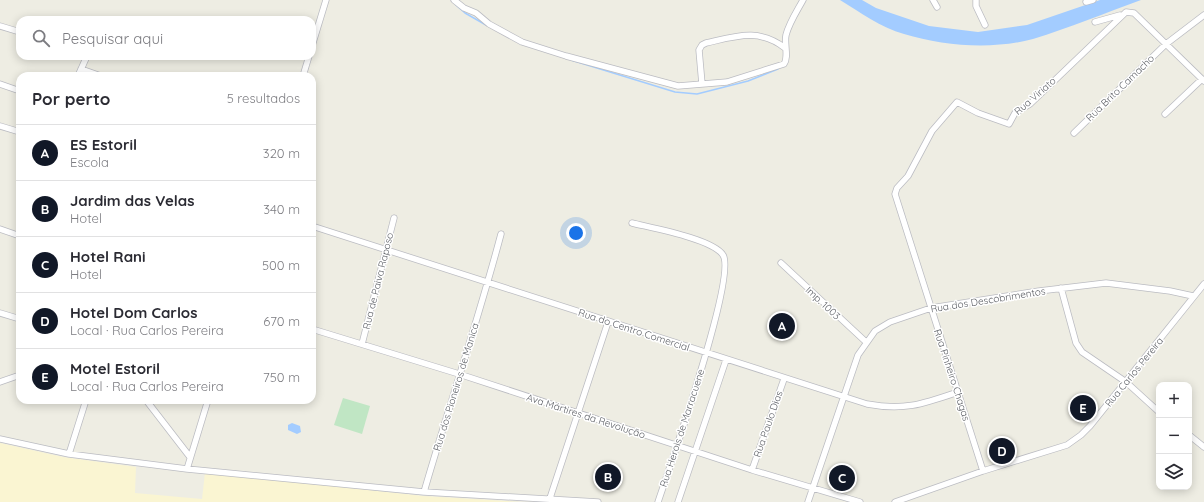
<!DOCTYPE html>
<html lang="pt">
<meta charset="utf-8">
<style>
body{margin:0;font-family:Quicksand,sans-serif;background:#f2f2f3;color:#2b2b33}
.controls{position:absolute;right:12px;bottom:12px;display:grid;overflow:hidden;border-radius:8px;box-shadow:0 2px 10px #0003}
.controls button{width:36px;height:36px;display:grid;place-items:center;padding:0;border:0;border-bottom:1px solid #e1e1e2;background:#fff;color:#2b2b33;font:20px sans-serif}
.you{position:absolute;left:576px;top:233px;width:14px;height:14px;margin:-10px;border:3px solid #fff;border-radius:50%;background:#1a73e8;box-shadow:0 0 0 6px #1a73e833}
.badge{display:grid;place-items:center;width:26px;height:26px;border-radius:50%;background:#111827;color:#fff;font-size:13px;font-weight:700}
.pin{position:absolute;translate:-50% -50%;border:2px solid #fff;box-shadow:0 1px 4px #0006}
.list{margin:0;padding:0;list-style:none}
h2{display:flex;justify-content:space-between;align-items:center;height:52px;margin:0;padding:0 16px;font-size:17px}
h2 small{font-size:13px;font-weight:400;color:#7c7c81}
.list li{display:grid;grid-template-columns:26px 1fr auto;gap:12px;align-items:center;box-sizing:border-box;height:56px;padding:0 16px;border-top:1px solid #e1e1e2}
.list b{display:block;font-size:15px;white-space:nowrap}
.list p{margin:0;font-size:13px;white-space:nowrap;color:#7c7c81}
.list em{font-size:13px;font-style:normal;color:#7c7c81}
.icon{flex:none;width:22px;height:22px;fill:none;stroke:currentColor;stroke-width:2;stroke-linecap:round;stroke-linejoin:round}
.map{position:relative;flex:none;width:1204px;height:502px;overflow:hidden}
.search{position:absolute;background:#fff;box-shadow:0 2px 10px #0003;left:16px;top:16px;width:300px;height:44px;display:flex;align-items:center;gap:10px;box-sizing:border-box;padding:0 14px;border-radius:12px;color:#7c7c81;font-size:15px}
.panel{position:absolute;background:#fff;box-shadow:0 2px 10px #0003;left:16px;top:72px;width:300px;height:332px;border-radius:12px}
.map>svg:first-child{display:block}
.green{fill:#c0e6c4}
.sand{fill:#faf5d2}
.water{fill:#a3ccff}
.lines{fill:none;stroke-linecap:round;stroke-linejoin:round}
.stream{stroke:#a3ccff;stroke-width:1.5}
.minor-casing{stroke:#bbbcc2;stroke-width:7}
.minor{stroke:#fff;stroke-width:5.5}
.labels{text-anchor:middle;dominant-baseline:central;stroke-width:3;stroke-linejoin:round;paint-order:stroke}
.street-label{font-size:10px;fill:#5b5e64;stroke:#fff}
</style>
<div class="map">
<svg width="1204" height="502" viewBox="0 0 1204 502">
<rect width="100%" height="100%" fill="#eeede3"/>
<path class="green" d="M 343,398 L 370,406 L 362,434 L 334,425 Z"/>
<path class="sand" d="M 0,443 L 63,457 L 136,467 L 135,493 L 202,499 L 205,472 L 423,496 L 521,502 L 0,502 Z"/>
<path class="water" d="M 840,0 L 862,0 L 876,8 L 929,26 L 978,32 L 1027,25 L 1100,0 L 1141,0 C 1105,13 1069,28 1033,39 C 992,50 944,46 904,34 C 881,28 860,12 840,0 Z
M 292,423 L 300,426 L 301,432 L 297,434 L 288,430 L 288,425 Z"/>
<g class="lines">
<path class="stream" d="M 456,5 L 465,13 L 486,25
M 571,60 L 675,92 L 697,94 L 748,81 L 778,69"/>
<defs>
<path id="minor" d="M 454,0 L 464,8 L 476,13 L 489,24 L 522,42 L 566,56 L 678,86 L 727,82 L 784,64 C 789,57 784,44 786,35 C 789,23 797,11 803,0
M 933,0 L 937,7
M 976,0 L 976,6 L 985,25
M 1086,2 L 1093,0
M 1095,22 L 1120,15
M 0,26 L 20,32
M 312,46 L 326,0
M 81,69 L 101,76
M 78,76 L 87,56
M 303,76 L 309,56
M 0,84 L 20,91
M 702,84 L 699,50 L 702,45 L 706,43 C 737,36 759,28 785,48
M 1165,114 L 1202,79
M 0,126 L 20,132
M 1074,133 L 1166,44 L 1204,15
M 632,223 C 652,228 713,239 723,255 C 737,276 669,469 658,502
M 312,226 L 867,404 C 904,411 923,404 958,392
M 0,229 L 20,236
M 781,263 L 866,342
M 1061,288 L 1076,343 L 1082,352 L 1126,382 L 1159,412
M 0,313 L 20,319
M 312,329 L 459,374 L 752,470 L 860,502
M 362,344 L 394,218
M 0,382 L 20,375
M 146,400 L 190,457
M 1189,435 L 1204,447
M 0,439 L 69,454 L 187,469 L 424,492 L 598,502
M 69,454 L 86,400
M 187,469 L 208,400
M 752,470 L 784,379
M 983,471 L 895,194 L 897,188 L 908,176 L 932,131 L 957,102 L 978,113 L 1009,124 L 1015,113 L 1030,104 L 1126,12 L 1134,13 L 1204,81
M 424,492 C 449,406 478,321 501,234
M 550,498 L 608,322
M 678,502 L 726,360
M 808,502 L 858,355 L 875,331 L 890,322 L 931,308 L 1039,291 L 1106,283 L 1170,291 L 1193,296
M 895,502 L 983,471 L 1067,445 L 1081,435 L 1090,426 L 1204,284"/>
</defs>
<use href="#minor" class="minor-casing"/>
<use href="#minor" class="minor"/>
</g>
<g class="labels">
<g class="street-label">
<text transform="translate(1120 88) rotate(-44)">Rua Brito Camacho</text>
<text transform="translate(1035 96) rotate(-41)">Rua Viriato</text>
<text transform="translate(378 281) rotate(-76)">Rua de Paiva Raposo</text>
<text transform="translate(988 300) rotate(-9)">Rua dos Descobrimentos</text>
<text transform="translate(823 303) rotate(43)">Imp. 1003</text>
<text transform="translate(634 330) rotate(18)">Rua do Centro Comercial</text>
<text transform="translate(1134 372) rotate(-51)">Rua Carlos Pereira</text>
<text transform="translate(952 375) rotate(72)">Rua Pinheiro Chagas</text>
<text transform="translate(456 387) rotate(-73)">Rua dos Pioneiros de Manica</text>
<text transform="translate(586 416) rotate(18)">Ava Mártires da Revolução</text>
<text transform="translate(768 424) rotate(-71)">Rua Paulo Dias</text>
<text transform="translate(682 428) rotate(-72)">Rua Herois de Marracuene</text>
</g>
</g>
</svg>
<div class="controls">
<button>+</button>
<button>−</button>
<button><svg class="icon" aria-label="layers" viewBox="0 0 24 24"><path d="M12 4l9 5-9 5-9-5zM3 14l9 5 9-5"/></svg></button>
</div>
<div class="you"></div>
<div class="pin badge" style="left:782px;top:326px">A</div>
<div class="pin badge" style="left:608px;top:477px">B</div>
<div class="pin badge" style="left:842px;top:478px">C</div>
<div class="pin badge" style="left:1002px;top:451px">D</div>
<div class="pin badge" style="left:1083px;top:408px">E</div>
<div class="search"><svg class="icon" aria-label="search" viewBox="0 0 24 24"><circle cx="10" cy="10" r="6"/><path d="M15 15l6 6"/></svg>Pesquisar aqui</div>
<section class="panel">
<h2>Por perto<small>5 resultados</small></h2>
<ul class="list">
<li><span class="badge">A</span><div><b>ES Estoril</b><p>Escola</p></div><em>320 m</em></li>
<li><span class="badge">B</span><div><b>Jardim das Velas</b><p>Hotel</p></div><em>340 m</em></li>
<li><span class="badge">C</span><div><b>Hotel Rani</b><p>Hotel</p></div><em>500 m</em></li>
<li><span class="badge">D</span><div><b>Hotel Dom Carlos</b><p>Local · Rua Carlos Pereira</p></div><em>670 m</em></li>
<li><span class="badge">E</span><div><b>Motel Estoril</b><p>Local · Rua Carlos Pereira</p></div><em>750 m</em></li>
</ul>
</section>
</div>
